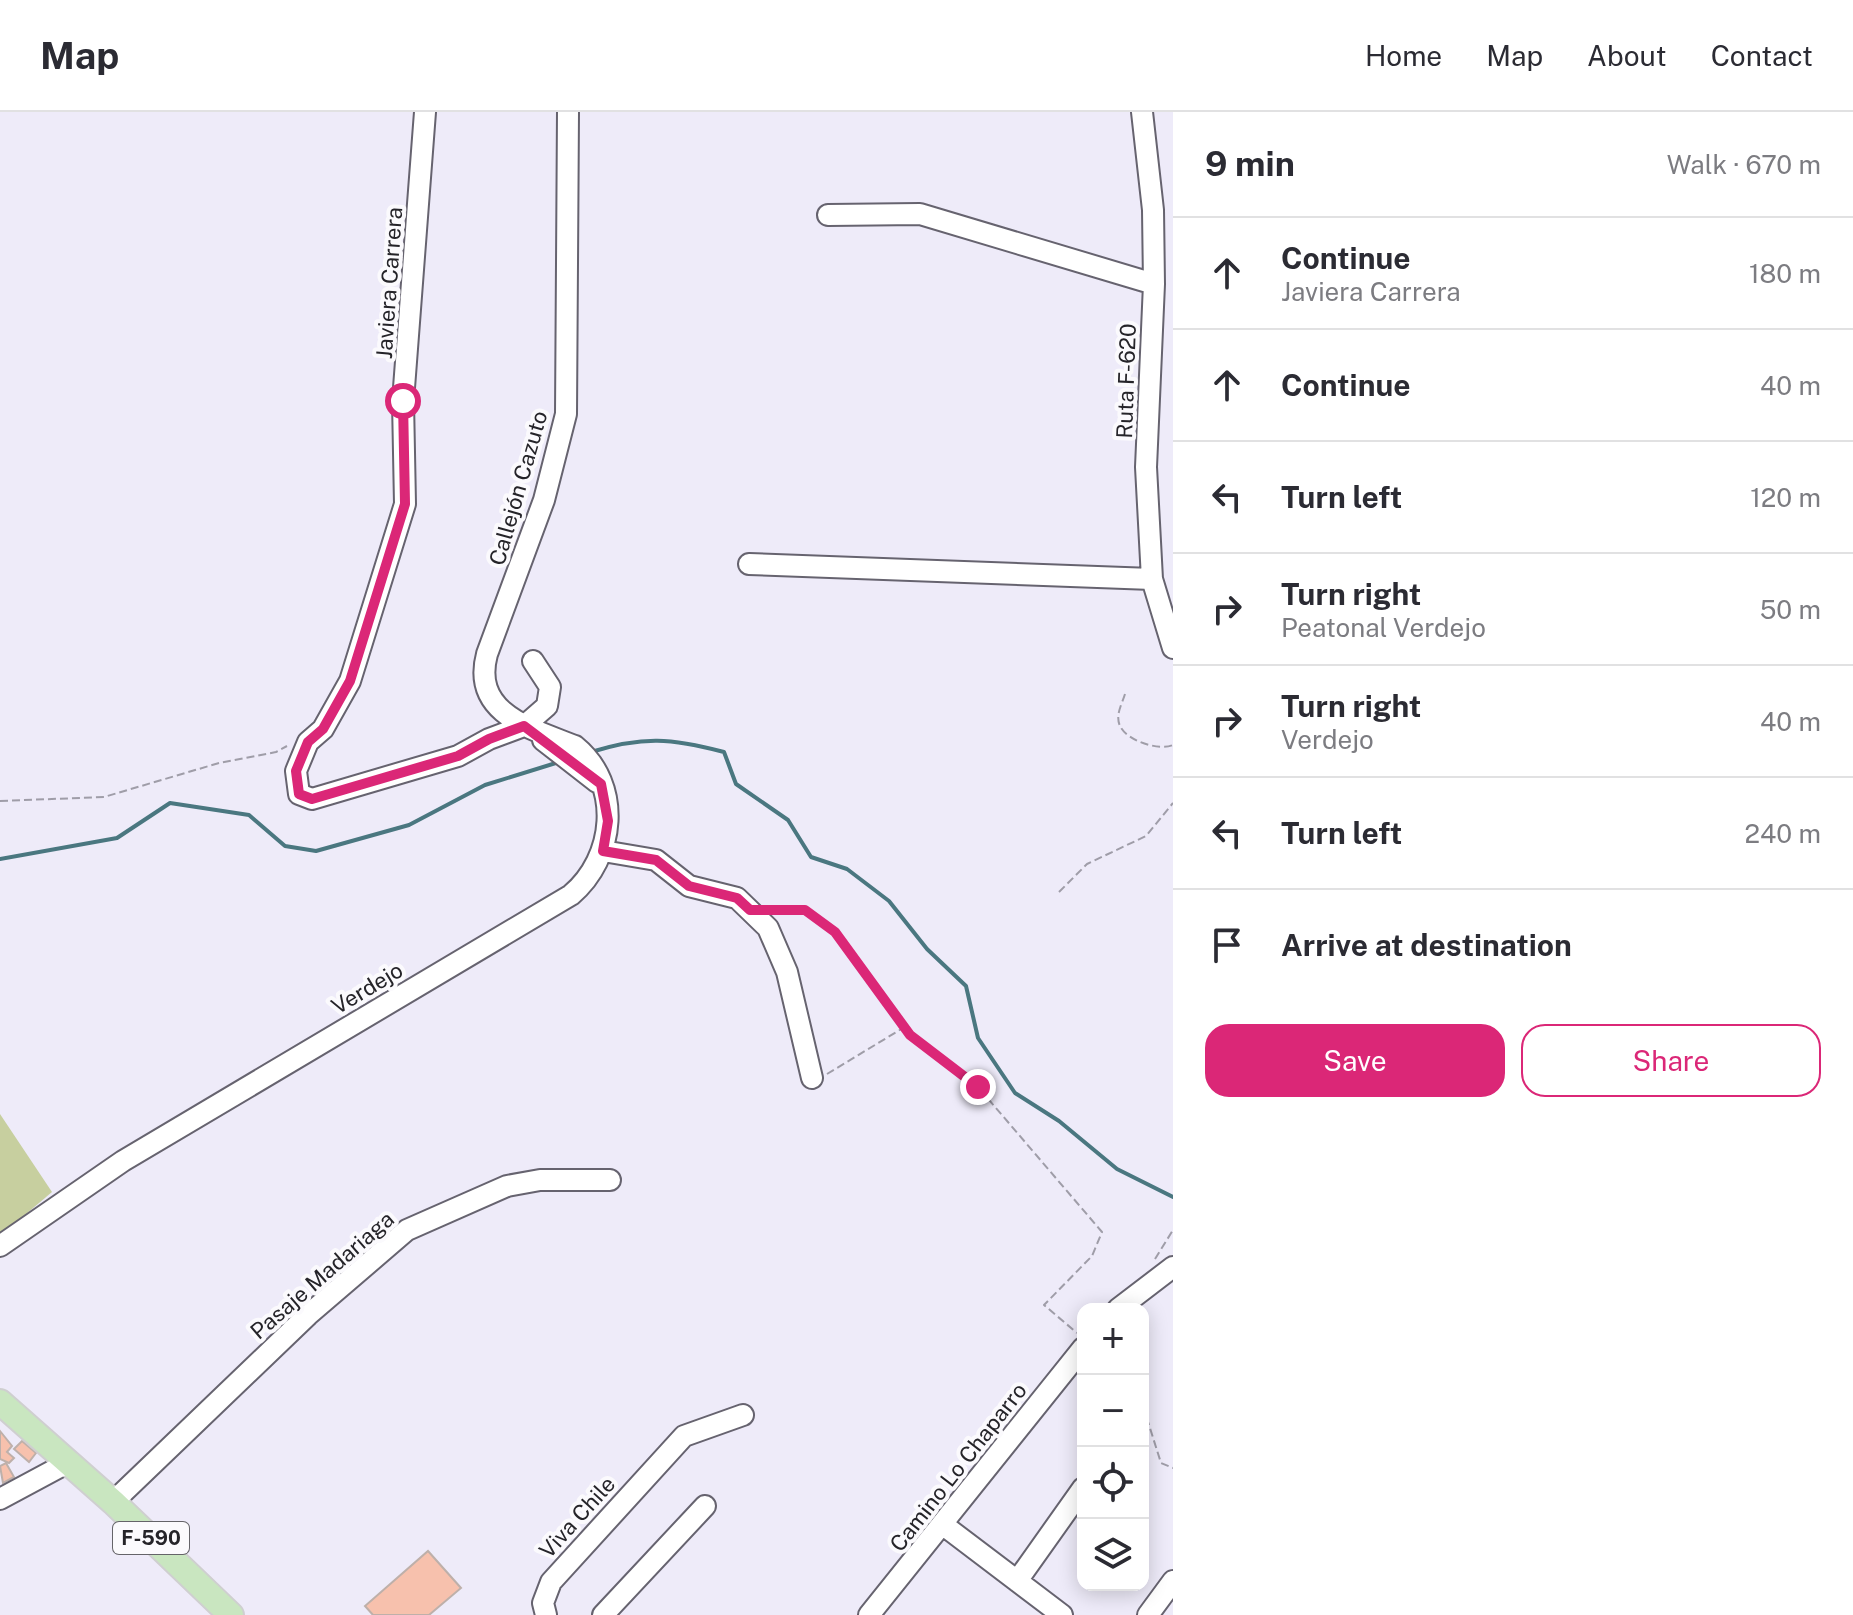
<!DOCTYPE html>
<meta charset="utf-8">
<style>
body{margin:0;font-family:"Public Sans",sans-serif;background:#f2f2f3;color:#2b2b33}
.controls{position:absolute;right:24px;bottom:24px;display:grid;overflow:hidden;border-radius:16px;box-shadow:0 4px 20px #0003}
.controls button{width:72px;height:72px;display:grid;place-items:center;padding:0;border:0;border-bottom:2px solid #e1e1e2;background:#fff;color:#2b2b33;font:40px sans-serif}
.stop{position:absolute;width:24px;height:24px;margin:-18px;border:6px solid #db2777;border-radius:50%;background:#fff}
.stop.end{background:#db2777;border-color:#fff;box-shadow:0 2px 8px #0008}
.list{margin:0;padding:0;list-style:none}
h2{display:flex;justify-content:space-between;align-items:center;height:104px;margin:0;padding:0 32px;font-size:34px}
h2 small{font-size:26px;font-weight:400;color:#7c7c81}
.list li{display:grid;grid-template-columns:52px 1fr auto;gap:24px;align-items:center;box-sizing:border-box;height:112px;padding:0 32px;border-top:2px solid #e1e1e2}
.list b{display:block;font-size:30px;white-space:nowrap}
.list p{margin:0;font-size:26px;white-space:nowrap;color:#7c7c81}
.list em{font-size:26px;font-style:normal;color:#7c7c81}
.actions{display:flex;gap:16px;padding:24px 32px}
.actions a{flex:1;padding:18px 0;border:2px solid #db2777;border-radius:24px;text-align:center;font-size:28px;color:#db2777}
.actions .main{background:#db2777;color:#fff}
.icon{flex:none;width:44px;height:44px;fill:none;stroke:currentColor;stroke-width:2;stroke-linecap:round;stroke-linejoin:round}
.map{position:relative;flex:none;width:1173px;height:1503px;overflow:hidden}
header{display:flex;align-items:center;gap:48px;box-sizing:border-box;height:112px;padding:0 40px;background:#fff;border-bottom:2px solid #e1e1e2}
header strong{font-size:38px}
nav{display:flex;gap:44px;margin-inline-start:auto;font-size:28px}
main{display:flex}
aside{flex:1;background:#fff}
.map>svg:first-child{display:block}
.green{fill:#c7cf9f}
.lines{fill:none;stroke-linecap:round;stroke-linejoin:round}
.stream{stroke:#4a7780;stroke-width:4}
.building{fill:#f7c1ad;stroke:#beb0aa;stroke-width:2}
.minor-casing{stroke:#66636f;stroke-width:24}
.major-casing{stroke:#cfcfd0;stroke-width:28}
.path{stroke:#9f9da8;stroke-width:2;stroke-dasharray:8 4;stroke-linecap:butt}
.minor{stroke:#fff;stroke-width:20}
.major{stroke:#c9e6c0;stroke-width:24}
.route{stroke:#db2777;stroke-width:10}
.labels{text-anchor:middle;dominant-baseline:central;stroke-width:8;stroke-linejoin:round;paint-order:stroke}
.shield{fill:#fbfafd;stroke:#656469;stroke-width:2}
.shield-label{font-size:20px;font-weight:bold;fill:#252429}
.street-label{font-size:22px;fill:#252429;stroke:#fbfafd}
</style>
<header>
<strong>Map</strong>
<nav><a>Home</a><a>Map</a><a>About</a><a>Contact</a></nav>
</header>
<main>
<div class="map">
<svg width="1173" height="1503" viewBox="0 0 1173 1503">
<rect width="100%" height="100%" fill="#eeebf9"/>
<path class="green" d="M 0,1002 L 52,1080 L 0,1124 Z"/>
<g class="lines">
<path class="stream" d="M 591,640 C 643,624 671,626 724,640 L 736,672 L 788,708 L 811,745 L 847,757 L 889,789 L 927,837 L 966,874 L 978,926 L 1015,981 L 1059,1009 L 1117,1057 L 1173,1085
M 0,747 L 117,726 L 170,691 L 249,703 L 285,734 L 316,739 L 409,713 L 485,673 L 559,650"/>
</g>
<path class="building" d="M 0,1319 L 12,1334 L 7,1340 L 14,1346 L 9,1351 L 0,1347 Z
M 22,1329 L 36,1341 L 29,1350 L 14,1337 Z
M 6,1351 L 14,1365 L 3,1371 L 0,1354 Z
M 428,1439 L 461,1476 L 429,1503 L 373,1503 L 365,1494 Z"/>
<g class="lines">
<defs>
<path id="minor" d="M 425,0 L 403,289 L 405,392 L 350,569 L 323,617 L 308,630 L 296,659 L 299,682 L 312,687 L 458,644 L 489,627 L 524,614 L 547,594 L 550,575 L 533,549
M 1142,0 L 1153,98 L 1154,172 L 1146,355 L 1152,467 L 1173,536
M 828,103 L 920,102 L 1154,172
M 749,452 L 1152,467
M 543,628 L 597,670
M 603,739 L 656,748 L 689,774 L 737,786 L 768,816 L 787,860 L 812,966
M 0,1134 L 123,1049 L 571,783 C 615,746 623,673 575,634 C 532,617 471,602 487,542 L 544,388 L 566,302 L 568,0
M 1118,1197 L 1173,1155
M 0,1387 L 69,1350
M 113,1390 L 308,1203 L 407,1118 L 507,1074 L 540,1068 L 610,1068
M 942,1412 L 1062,1503
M 1017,1469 L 1083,1376
M 546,1503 L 543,1491 L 551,1470 L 684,1324 L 743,1303
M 603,1503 L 705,1394
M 869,1503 L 1083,1236
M 1148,1503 L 1173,1469"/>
<path id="major" d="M 0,1290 L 113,1390 L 231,1503"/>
</defs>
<use href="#minor" class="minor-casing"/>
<use href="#major" class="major-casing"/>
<path class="path" d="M 1125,582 C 1122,592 1115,603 1120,614 C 1127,629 1159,639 1173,633
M 0,689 L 104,685 L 219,651 L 276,640 L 287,634
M 1059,780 L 1087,752 L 1146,724 L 1173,691
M 771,796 L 805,798 L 835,820 L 910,923 L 978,975 L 1102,1120 L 1092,1144 L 1044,1193 L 1077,1221
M 827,962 L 903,916
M 1155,1147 L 1173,1118
M 1143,1294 L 1161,1351 L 1173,1356"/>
<use href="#minor" class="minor"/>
<use href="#major" class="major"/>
</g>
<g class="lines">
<path class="route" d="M 403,289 L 405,392 L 350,569 L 323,617 L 308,630 L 296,659 L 299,682 L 312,687 L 458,644 L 489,627 L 524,614 L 601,672 L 608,709 L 603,739 L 656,748 L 689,774 L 737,786 L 750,798 L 805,798 L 835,820 L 910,923 L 978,975"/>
</g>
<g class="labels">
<rect class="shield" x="113" y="1410" width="76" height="32" rx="6"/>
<g class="shield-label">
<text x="151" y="1426">F-590</text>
</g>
<g class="street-label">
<text transform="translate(389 171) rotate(-86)">Javiera Carrera</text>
<text transform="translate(1126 269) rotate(-88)">Ruta F-620</text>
<text transform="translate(518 376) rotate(-74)">Callejón Cazuto</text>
<text transform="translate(367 876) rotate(-31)">Verdejo</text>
<text transform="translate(322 1163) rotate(-41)">Pasaje Madariaga</text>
<text transform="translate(958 1355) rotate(-52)">Camino Lo Chaparro</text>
<text transform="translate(577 1405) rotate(-48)">Viva Chile</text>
</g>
</g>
</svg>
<div class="controls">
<button>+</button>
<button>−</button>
<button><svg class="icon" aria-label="locate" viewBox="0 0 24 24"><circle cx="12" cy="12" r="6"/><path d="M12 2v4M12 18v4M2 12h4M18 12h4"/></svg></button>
<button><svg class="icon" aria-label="layers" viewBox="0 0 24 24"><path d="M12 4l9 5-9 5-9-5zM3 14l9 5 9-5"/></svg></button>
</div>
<div class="stop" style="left:403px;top:289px"></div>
<div class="stop end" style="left:978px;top:975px"></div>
</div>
<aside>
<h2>9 min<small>Walk · 670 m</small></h2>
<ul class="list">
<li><svg class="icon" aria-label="ahead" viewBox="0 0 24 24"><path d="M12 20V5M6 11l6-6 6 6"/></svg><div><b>Continue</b><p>Javiera Carrera</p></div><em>180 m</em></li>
<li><svg class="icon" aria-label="ahead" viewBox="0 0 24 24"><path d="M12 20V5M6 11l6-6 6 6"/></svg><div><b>Continue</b></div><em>40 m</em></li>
<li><svg class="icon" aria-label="left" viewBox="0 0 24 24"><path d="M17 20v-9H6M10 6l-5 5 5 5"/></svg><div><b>Turn left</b></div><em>120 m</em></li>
<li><svg class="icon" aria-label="right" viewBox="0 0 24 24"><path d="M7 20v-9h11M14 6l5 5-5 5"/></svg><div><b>Turn right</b><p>Peatonal Verdejo</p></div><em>50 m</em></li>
<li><svg class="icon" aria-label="right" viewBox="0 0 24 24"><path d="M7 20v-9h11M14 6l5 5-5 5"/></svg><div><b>Turn right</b><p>Verdejo</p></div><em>40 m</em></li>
<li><svg class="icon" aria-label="left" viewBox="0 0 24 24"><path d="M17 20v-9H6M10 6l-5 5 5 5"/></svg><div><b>Turn left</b></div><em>240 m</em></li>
<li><svg class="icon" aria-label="arrive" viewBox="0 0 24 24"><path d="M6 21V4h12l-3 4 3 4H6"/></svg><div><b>Arrive at destination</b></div></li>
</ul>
<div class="actions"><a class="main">Save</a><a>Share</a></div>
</aside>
</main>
